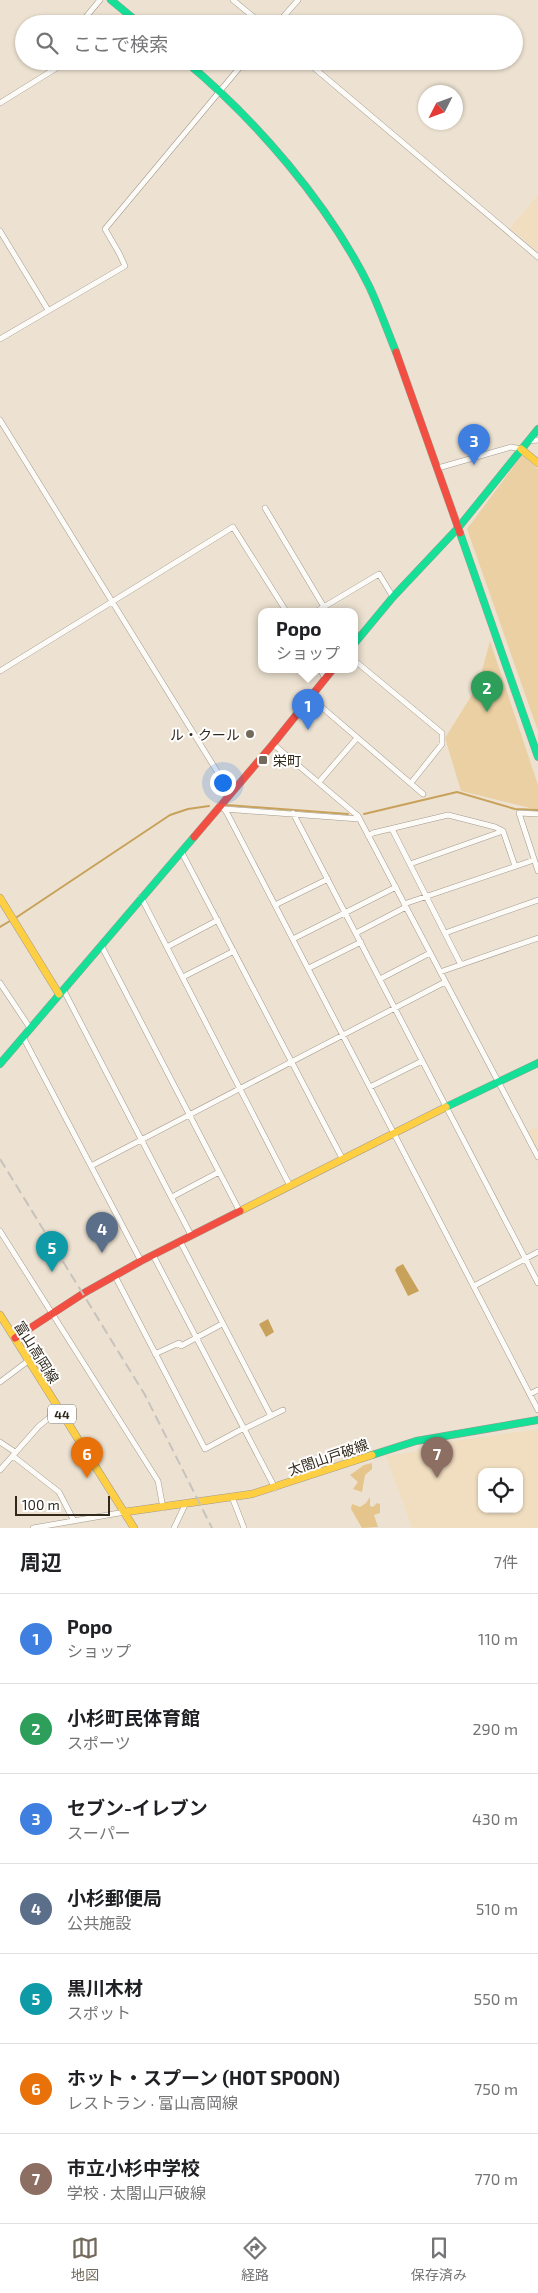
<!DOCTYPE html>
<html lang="ja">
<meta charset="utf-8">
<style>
body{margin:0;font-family:"Exo 2","Noto Sans JP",sans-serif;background:#f6f6f6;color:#202124}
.controls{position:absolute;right:15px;bottom:15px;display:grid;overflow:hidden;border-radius:10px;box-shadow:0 1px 4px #0004}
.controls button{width:45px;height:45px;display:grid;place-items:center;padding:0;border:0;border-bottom:1px solid #e0e0e0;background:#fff;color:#202124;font:25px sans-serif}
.compass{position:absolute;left:418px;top:85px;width:45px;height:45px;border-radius:50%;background:#fff;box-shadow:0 1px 4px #0004;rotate:228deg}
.scale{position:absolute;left:15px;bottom:12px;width:95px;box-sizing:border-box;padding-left:5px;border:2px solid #31291c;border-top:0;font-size:14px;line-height:18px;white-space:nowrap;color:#31291c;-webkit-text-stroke:4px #fff;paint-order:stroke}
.you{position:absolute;left:222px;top:782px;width:18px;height:18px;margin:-12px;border:4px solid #fff;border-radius:50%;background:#1a73e8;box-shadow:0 0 0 8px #1a73e833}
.badge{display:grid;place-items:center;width:32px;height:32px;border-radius:50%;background:#736a5b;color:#fff;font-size:16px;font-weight:700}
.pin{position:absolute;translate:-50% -41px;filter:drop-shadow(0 1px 2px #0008)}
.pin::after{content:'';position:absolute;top:26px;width:18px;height:15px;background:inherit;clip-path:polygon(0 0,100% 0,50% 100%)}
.popup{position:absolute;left:258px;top:608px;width:100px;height:65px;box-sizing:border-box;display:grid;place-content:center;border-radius:10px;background:#fff;filter:drop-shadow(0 1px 4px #0005);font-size:16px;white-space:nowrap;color:#757577}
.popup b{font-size:19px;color:#202124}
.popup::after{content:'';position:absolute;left:50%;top:100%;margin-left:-10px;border:10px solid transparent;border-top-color:#fff}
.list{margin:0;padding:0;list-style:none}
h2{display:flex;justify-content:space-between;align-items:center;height:65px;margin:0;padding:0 20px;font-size:21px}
h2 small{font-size:16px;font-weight:400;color:#757577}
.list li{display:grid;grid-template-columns:32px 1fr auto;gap:15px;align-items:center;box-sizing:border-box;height:90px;padding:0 20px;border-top:1px solid #e0e0e0}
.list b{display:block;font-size:19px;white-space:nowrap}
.list p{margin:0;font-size:16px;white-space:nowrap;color:#757577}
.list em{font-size:16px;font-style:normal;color:#757577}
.icon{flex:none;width:28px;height:28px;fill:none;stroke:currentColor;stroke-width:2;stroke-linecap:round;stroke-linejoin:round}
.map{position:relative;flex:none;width:538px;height:1528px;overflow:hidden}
.search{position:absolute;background:#fff;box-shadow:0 1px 4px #0004;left:15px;right:15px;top:15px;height:55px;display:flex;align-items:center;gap:12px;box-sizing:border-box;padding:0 18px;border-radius:28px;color:#757577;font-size:19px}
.sheet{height:695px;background:#fff}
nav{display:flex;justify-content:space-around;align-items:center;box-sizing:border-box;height:70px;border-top:1px solid #e0e0e0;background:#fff;font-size:14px;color:#757577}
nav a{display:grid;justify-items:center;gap:2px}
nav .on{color:#736a5b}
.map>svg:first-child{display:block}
.built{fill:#f1dec0;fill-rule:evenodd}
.green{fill:#ebd0a3}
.forest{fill:#e6c58c}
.water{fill:#c8a25a}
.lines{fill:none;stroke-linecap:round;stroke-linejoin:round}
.stream{stroke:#c8a25a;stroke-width:2}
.street-casing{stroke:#a39a8d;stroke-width:6}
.fast-casing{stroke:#a39a8d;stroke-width:8}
.slow-casing{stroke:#a39a8d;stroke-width:8}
.jam-casing{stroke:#a39a8d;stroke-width:8}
.street{stroke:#fcfbf8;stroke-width:5}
.fast{stroke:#16e098;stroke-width:7}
.slow{stroke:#ffcf43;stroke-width:7}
.jam{stroke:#f24e42;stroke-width:7}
.rail{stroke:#c6c3be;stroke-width:2;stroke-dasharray:10 5;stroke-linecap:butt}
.poi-dot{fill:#736a5b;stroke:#fff;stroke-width:2}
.labels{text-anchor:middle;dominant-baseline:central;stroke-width:4;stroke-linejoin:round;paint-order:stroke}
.shield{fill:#fff;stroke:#6f6960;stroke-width:1}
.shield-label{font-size:12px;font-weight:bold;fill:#31291c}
.poi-label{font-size:14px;fill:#31291c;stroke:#fff;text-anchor:end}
.street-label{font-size:14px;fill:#31291c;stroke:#fff}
</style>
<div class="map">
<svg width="538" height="1528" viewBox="0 0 538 1528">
<rect width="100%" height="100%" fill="#ede2d1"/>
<path class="built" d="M 538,195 L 538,252 L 510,228 Z
M 538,1127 L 538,1150 L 528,1131 Z
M 538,1429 L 538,1528 L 412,1528 L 386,1456 L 414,1452 L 426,1445 ZM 482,1472 L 519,1472 L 519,1509 L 482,1509 Z"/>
<path class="green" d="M 522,455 L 538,469 L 538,731 L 467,529 Z
M 490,641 L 538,785 L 538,810 L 461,791 L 445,738 L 478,685 Z"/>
<path class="forest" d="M 372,1463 L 372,1469 L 365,1475 L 362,1492 L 353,1489 L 358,1482 L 350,1475 L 364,1465 Z
M 370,1497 L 370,1506 L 373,1507 L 377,1503 L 380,1504 L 380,1513 L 374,1515 L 378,1527 L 362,1528 L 351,1509 L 352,1504 L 360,1507 L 366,1503 Z"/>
<path class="water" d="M 403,1264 L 419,1291 L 408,1296 L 395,1270 L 397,1267 Z
M 268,1319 L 274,1332 L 266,1337 L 259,1324 Z"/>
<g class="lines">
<path class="stream" d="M 227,805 L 348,814
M 364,814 L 457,792 L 515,809 L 538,810
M 17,917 L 170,815 L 188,809 L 209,806
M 0,927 L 10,921"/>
<defs>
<path id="street" d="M 233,0 L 262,24
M 80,24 L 100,0
M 277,24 L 298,0
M 306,61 L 538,257
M 0,103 L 63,64
M 0,231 L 48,310
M 0,339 L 125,266 L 119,253 L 105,229 L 245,61
M 0,420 L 231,794
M 528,441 L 538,440
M 438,468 L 511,447 L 521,449
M 265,508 L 324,607
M 317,611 L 379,574 L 393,597
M 354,660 L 442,733 L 442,744 L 411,783
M 320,669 L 325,678
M 0,671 L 233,527 L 286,611
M 310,697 L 423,794
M 273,744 L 358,816 L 538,1157
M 319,782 L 357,738
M 220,804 L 227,813 L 538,1410
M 224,809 L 359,819
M 293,813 L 538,1283
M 538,814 L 519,813 L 538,871
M 392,829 L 461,965
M 368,836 L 373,833 L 448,815 L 495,827 L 503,831 L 515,866
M 181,851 L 342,1158
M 410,864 L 503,831
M 141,897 L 289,1184
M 404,904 L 534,860
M 275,905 L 328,879
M 356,933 L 406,907
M 445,933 L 538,900
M 293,939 L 396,887
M 101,945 L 239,1210
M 167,947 L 218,920
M 309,968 L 361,942
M 440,972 L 538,938
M 183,977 L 234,951
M 380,979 L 430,953
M 0,983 L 30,1028
M 63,989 L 191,1235
M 23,1037 L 141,1261
M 370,1087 L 422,1061
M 91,1166 L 445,982
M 172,1197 L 219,1172
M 0,1231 L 158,1481 L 163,1508
M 180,1241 L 271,1416
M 153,1255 L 275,1488
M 115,1276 L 205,1449 L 244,1428
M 474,1286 L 538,1252
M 155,1354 L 179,1343 L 181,1346 L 222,1324
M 0,1382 L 28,1361
M 530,1394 L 538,1390
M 244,1429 L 283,1410
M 0,1442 L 15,1452
M 13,1456 L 59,1492 L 74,1521
M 0,1470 L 39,1426 L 59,1410
M 232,1497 L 244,1528
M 33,1528 L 125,1512
M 174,1528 L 185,1505"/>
<path id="fast" d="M 111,0 L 140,24
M 185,61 C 255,119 328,203 369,286 C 379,307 387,330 396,352
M 460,533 L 538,757
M 354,644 L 393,597 L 458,528 L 538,429
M 0,1064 L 194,837
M 446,1107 L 538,1063
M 372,1455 L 416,1441 L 538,1420"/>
<path id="slow" d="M 521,449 L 538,463
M 0,898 L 59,994
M 240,1211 L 446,1107
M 0,1315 L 134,1528
M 125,1512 L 252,1494 L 372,1455"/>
<path id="jam" d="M 396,352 L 460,533
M 194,837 L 273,744 L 333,669
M 15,1338 L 84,1293 L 141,1261 L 240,1211"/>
</defs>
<use href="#street" class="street-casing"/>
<use href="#fast" class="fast-casing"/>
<use href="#slow" class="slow-casing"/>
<use href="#jam" class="jam-casing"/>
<use href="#street" class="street"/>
<use href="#fast" class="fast"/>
<use href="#slow" class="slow"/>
<use href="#jam" class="jam"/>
<path class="rail" d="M 0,1159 L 145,1395 L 212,1528"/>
</g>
<g class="poi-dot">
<circle cx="250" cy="734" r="5"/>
<rect x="258" y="755" width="10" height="10" rx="2.5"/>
</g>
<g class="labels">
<rect class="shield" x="48" y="1404.5" width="28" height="19" rx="4"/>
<g class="shield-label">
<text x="62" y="1414">44</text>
</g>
<g class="poi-label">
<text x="240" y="734">ル・クール</text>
<text x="273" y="760" text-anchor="start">栄町</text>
</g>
<g class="street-label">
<text transform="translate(37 1352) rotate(58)">富山高岡線</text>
<text transform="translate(328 1457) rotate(-19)">太閤山戸破線</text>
</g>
</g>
</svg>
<div class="controls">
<button><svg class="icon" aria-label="locate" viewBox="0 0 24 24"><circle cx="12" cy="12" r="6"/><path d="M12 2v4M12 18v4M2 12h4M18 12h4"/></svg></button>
</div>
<svg class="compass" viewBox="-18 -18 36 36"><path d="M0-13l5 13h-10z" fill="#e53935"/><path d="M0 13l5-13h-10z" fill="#757577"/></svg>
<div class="scale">100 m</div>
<div class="you"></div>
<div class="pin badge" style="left:308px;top:730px;background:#3f7fe0">1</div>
<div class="popup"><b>Popo</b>ショップ</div>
<div class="pin badge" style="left:487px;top:712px;background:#2e9e5b">2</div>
<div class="pin badge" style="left:474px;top:465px;background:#3f7fe0">3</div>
<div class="pin badge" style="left:102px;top:1253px;background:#5c6f8a">4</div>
<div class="pin badge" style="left:52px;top:1272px;background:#0f9aa8">5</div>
<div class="pin badge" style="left:87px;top:1478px;background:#e8710a">6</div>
<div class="pin badge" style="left:437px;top:1478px;background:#8d6e63">7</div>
<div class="search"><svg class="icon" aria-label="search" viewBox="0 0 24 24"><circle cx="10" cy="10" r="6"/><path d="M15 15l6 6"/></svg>ここで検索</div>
</div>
<section class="sheet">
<h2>周辺<small>7件</small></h2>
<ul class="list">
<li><span class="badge" style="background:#3f7fe0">1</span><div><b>Popo</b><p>ショップ</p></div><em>110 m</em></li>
<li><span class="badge" style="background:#2e9e5b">2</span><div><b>小杉町民体育館</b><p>スポーツ</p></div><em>290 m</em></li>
<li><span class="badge" style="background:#3f7fe0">3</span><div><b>セブン-イレブン</b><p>スーパー</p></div><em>430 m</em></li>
<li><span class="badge" style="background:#5c6f8a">4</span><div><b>小杉郵便局</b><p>公共施設</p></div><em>510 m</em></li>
<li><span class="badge" style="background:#0f9aa8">5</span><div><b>黒川木材</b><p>スポット</p></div><em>550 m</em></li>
<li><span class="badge" style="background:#e8710a">6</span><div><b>ホット・スプーン (HOT SPOON)</b><p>レストラン · 富山高岡線</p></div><em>750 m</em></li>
<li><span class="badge" style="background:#8d6e63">7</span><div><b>市立小杉中学校</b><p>学校 · 太閤山戸破線</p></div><em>770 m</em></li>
</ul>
</section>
<nav>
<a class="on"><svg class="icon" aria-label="map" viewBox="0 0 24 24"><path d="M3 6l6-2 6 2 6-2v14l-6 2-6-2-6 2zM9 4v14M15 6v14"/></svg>地図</a>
<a><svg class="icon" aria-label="directions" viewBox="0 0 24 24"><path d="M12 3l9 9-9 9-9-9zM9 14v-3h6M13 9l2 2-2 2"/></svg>経路</a>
<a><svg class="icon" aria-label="saved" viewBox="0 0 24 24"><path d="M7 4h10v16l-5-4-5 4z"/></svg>保存済み</a>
</nav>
